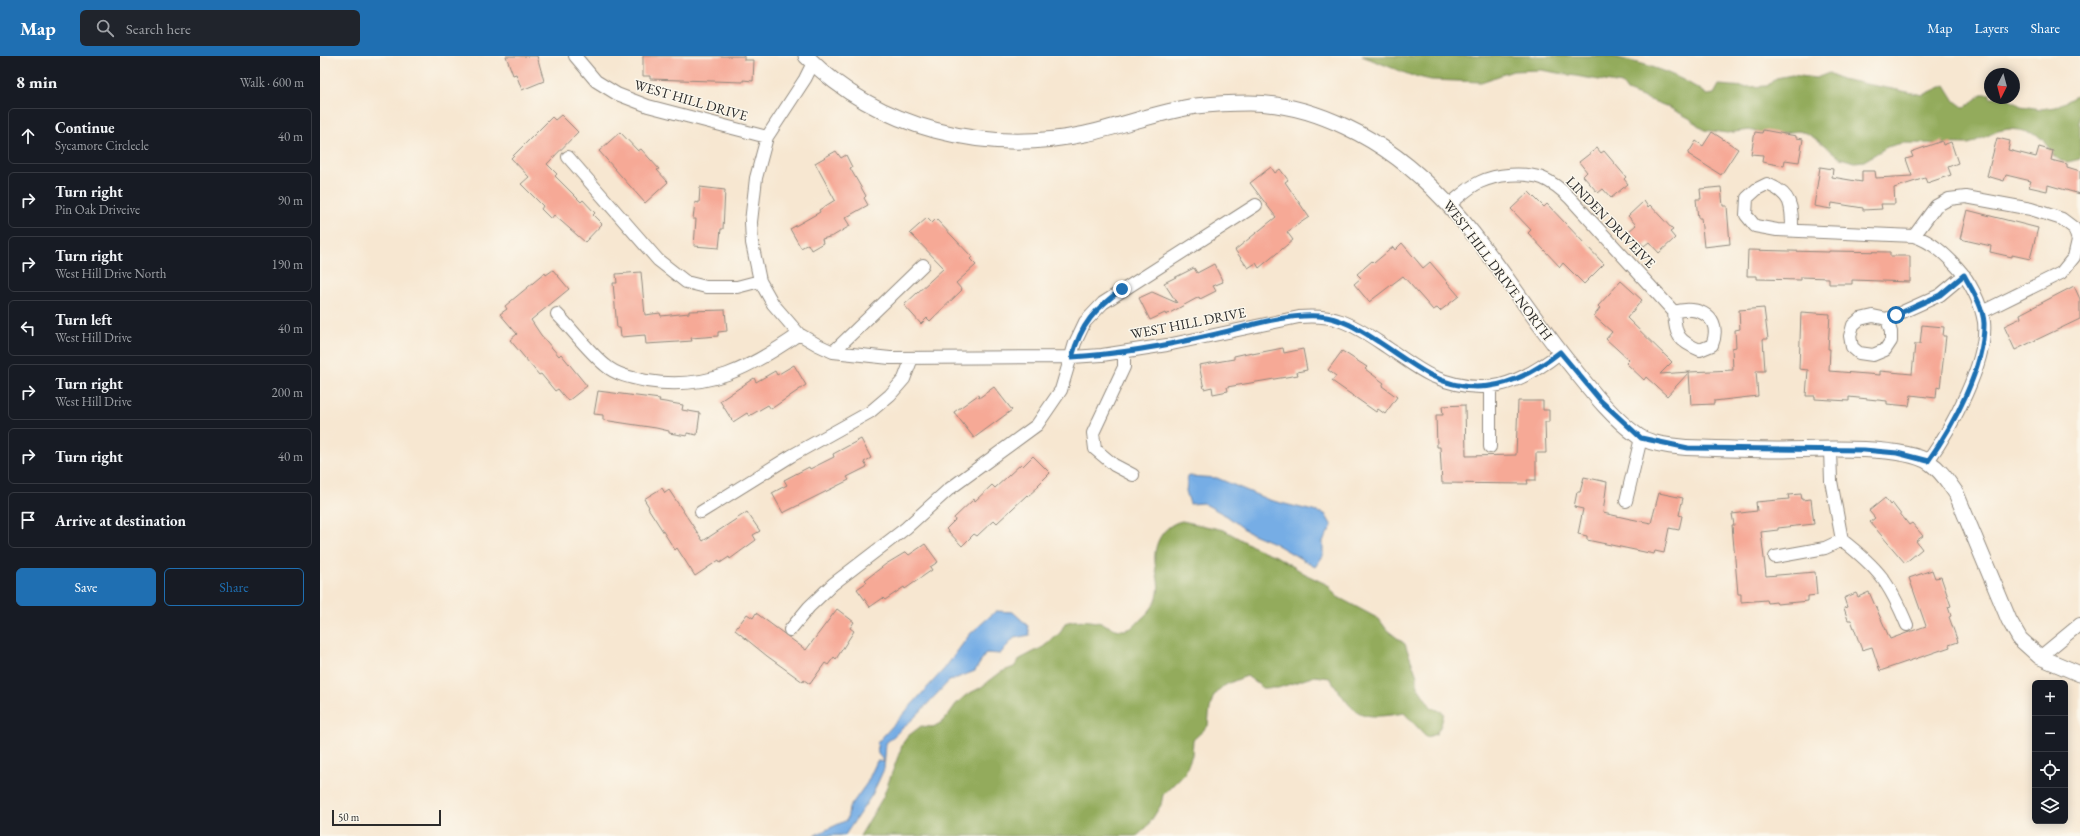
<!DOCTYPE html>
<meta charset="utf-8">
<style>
body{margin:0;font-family:"EB Garamond",serif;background:#20242c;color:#f1f3f6}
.controls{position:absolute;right:12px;bottom:12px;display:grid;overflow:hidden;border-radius:6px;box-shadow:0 2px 10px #0003}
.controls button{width:36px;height:36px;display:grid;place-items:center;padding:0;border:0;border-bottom:1px solid #363941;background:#171b24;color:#f1f3f6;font:20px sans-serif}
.compass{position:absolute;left:1664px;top:12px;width:36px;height:36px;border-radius:50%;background:#171b24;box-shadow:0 2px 10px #0003;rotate:186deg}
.scale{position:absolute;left:12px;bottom:10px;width:109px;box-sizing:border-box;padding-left:4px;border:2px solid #2b2b2b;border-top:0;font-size:11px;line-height:14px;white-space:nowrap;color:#2b2b2b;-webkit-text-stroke:3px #fbf7ec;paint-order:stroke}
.stop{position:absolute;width:12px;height:12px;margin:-9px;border:3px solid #1f6fb2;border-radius:50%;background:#fff}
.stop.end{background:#1f6fb2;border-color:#fff;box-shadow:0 1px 4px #0008}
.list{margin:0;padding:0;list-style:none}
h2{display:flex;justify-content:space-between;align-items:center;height:52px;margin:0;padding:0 16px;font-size:17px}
h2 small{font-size:13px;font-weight:400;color:#9ea1a6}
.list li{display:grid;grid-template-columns:26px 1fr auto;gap:12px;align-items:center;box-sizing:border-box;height:56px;margin:0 8px 8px;padding:0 8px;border:1px solid #363941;border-radius:6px}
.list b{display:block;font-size:15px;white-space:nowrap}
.list p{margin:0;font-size:13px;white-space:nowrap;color:#9ea1a6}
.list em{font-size:13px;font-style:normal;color:#9ea1a6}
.actions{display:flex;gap:8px;padding:12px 16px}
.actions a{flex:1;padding:9px 0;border:1px solid #1f6fb2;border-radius:6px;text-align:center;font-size:14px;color:#1f6fb2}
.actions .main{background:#1f6fb2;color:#fff}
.icon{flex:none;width:22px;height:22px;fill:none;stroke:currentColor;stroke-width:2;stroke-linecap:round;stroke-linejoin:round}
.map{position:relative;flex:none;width:1760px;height:780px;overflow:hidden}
header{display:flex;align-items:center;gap:24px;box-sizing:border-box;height:56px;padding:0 20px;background:#1f6fb2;color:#fff}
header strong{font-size:19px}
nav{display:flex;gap:22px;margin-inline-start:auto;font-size:14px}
.search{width:280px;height:36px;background:#20242c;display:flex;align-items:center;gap:10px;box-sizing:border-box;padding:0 14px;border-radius:6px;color:#9ea1a6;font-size:15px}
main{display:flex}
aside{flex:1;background:#171b24}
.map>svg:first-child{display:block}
.forest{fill:#93ab5c;stroke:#5f6b44}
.water{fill:#76ade5;stroke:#506c88}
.building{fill:#f6a996}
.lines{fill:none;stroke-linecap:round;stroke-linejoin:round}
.minor-casing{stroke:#91897e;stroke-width:14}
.tertiary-casing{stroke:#91897e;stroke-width:17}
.minor{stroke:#fff;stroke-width:12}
.tertiary{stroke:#fff;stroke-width:15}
.route{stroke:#1f6fb2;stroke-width:5}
.labels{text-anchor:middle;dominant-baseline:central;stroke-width:3;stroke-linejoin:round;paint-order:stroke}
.street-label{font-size:14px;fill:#2b2b2b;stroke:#fbf7ec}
</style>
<header>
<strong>Map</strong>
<div class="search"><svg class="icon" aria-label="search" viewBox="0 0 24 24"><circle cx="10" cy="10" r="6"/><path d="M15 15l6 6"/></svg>Search here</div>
<nav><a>Map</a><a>Layers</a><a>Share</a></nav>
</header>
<main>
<aside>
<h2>8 min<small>Walk · 600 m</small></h2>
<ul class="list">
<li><svg class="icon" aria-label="ahead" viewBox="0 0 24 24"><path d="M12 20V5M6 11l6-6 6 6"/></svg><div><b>Continue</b><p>Sycamore Circlecle</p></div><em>40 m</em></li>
<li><svg class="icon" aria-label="right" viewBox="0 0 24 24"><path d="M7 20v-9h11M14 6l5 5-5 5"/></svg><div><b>Turn right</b><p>Pin Oak Driveive</p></div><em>90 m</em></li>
<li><svg class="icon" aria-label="right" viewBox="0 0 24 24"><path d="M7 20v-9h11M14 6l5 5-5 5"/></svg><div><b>Turn right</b><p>West Hill Drive North</p></div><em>190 m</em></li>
<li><svg class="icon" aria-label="left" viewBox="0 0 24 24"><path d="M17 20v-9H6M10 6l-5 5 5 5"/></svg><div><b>Turn left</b><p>West Hill Drive</p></div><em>40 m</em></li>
<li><svg class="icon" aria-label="right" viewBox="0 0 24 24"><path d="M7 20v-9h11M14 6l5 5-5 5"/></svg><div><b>Turn right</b><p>West Hill Drive</p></div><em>200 m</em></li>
<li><svg class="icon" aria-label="right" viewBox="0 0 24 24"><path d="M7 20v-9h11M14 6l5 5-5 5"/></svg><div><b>Turn right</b></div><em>40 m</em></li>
<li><svg class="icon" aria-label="arrive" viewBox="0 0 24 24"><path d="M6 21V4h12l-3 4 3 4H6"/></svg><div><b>Arrive at destination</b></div></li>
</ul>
<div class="actions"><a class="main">Save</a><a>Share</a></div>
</aside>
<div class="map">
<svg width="1760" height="780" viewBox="0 0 1760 780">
<rect width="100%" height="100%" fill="#fbf7ec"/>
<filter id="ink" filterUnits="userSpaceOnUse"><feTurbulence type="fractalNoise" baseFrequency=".025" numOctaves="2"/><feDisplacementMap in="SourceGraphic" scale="8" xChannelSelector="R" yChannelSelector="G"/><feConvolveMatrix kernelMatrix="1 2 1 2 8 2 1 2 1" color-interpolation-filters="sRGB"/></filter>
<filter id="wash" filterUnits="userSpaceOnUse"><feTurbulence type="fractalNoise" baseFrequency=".012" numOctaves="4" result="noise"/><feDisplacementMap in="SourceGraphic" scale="16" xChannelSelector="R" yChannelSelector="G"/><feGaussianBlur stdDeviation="0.9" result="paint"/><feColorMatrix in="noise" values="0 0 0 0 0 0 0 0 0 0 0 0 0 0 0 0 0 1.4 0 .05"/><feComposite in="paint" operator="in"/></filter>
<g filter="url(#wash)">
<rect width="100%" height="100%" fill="#f7e7d1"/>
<path class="forest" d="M 1042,0 L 1289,0 C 1325,8 1358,17 1387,39 L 1394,38 L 1399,29 L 1425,31 L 1447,30 L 1456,22 L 1472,19 L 1496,22 L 1509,17 L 1521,23 L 1603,39 L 1625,29 L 1635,45 L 1643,51 L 1651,48 L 1661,38 L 1670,38 L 1670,42 L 1686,42 L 1701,50 L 1721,53 L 1735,51 L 1760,38 L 1760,103 L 1748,106 L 1741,105 L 1734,100 L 1723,84 L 1716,78 L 1699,74 L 1689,73 L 1678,75 L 1649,88 L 1582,87 L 1567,91 L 1544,105 L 1535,106 L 1520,102 L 1498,84 L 1486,77 L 1478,75 L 1449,79 L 1429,74 L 1407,77 L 1384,74 L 1369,62 L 1346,50 L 1307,35 L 1302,28 L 1221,14 L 1193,15 L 1161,26 L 1111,24 L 1090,19 Z
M 862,465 L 904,474 L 936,492 L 956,500 L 987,519 L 1008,529 L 1016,540 L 1059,563 L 1067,574 L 1085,588 L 1097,620 L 1097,630 L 1111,651 L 1124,657 L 1121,669 L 1116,678 L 1107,681 L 1084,657 C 1037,665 1035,659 1010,622 L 995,620 L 958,632 L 943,632 L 927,620 C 894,632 891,636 888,670 L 873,684 L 872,699 L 865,717 L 843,739 L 841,749 L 827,771 L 817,780 L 540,780 L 563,741 L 583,687 L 588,680 L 601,670 L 613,671 L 624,665 L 636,648 L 646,639 L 660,632 L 681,616 L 694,611 L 700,603 L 723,591 L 740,577 L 745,567 C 756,563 769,564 781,567 C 792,571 801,578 813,571 C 816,569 819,565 821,563 C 829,556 836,548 838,537 C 840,527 836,517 835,507 C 833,488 843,469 862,465 Z"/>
<path class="water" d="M 868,420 L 897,422 L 949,444 L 1005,458 L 1012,470 L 1003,485 L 1003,500 L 995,511 L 954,487 L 928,476 L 907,460 L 883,447 L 870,448 L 866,435 Z
M 676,555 L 693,556 L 708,570 L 710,579 L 694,582 L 680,598 L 666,597 L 655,615 L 629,625 L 596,660 L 566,687 L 564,713 L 552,739 L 525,779 L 493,780 L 527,764 L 529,752 L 547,727 L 557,705 L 565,706 L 558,698 L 557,687 L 625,612 L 650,578 Z"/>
<g id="blocks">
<path class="building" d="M 186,0 L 217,0 L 224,25 L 202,34 L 196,18 L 193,19 Z
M 323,0 L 424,0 L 424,4 L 434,4 L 433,25 L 423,24 L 423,26 L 330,23 L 330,20 L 323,20 Z
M 241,59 L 258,76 L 227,108 L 237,118 L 235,120 L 261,146 L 263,144 L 275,157 L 273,159 L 282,168 L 265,186 L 234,159 L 231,163 L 221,153 L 223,150 L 201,128 L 209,121 L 191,102 L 232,61 L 235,64 Z
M 1443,74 L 1476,80 L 1476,82 L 1483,83 L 1479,106 L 1465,104 L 1464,110 L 1442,106 L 1443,99 L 1431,98 L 1435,76 L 1442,77 Z
M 300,76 L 318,95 L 321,93 L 339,113 L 337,114 L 348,126 L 325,147 L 279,95 Z
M 1392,76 L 1418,93 L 1401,119 L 1368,98 L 1376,85 L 1383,90 Z
M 1677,82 L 1690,85 L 1688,94 L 1716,101 L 1719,91 L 1733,95 L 1731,104 L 1747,108 L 1747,111 L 1760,115 L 1760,138 L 1728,129 L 1727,135 L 1709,131 L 1711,125 L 1686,119 L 1684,125 L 1667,120 Z
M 1622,85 L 1623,89 L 1631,86 L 1638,107 L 1628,111 L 1631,119 L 1607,127 L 1605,122 L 1574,132 L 1575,148 L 1561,148 L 1562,153 L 1543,154 L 1543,152 L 1512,147 L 1511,153 L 1494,150 L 1500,111 L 1513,113 L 1512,121 L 1542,126 L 1542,115 L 1555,115 L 1556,122 L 1592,120 L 1586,103 L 1593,101 L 1591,96 Z
M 1277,92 L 1281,97 L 1284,95 L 1306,121 L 1304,123 L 1308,128 L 1291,142 L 1283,133 L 1278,137 L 1263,120 L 1267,116 L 1259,106 Z
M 516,95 L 521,102 L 526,99 L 532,111 L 530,112 L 546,140 L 544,142 L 548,149 L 525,162 L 530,170 L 513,180 L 502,183 L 503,187 L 491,194 L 488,188 L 481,192 L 470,173 L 500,156 L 499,154 L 515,144 L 495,107 Z
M 951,111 L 955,117 L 960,113 L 968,124 L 965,126 L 989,161 L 967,176 L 973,184 L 939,212 L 936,207 L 928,212 L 915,194 L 956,161 L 930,127 Z
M 380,131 L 405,134 L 403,173 L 401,173 L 399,192 L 374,190 L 376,163 L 373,163 L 375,146 L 379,147 Z
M 1401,131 L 1403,150 L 1407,150 L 1410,188 L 1384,191 L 1381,162 L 1378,162 L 1376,143 L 1381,143 L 1380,133 Z
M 1209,136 L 1224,151 L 1227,148 L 1284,208 L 1264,228 L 1243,207 L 1240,211 L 1208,177 L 1211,174 L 1191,153 Z
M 1324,145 L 1328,151 L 1330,149 L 1353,174 L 1350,176 L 1355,182 L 1339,197 L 1329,186 L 1324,190 L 1309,175 L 1316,169 L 1308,160 Z
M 1647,154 L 1718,172 L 1710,203 L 1692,199 L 1692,201 L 1670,196 L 1671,190 L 1640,183 Z
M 607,162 L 612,167 L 616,163 L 652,201 L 650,203 L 656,209 L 636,227 L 642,234 L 610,265 L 607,262 L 601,268 L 584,249 L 624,212 L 590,177 Z
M 1082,187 L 1103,212 L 1110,206 L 1139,240 L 1120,255 L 1117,252 L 1113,254 L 1083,220 L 1049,246 L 1034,228 L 1041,222 L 1037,218 L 1052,205 L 1054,207 L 1073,191 L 1075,194 Z
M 1428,194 L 1509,196 L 1509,195 L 1570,196 L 1570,200 L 1590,200 L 1590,226 L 1532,224 L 1532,228 L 1509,228 L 1509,222 L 1481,221 L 1481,224 L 1437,223 L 1437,220 L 1427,220 Z
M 894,208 L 903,226 L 893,230 L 896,235 L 880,243 L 879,241 L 846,259 L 845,257 L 830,264 L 819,242 L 832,236 L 857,247 L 844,227 L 874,212 L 877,217 Z
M 233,214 L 249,233 L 211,264 L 221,279 L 239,300 L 241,298 L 267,330 L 248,345 L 238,333 L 235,335 L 221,318 L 219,319 L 190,284 L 197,278 L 180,258 L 187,253 L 185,250 L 225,217 L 226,219 Z
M 321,216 L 325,259 L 340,257 L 341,260 L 369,257 L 369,255 L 405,254 L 407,275 L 398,276 L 398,280 L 371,282 L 372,285 L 358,286 L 326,288 L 325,279 L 301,281 L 300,272 L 297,272 L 293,227 L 297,227 L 296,218 Z
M 1301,225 L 1322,244 L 1307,262 L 1352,306 L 1340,318 L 1369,316 L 1347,340 L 1326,321 L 1324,324 L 1306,307 L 1309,304 L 1286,283 L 1292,276 L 1274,260 L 1280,252 L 1278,250 Z
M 1754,230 L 1760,243 L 1760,263 L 1695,294 L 1684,270 L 1701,262 L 1700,258 Z
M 1444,252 L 1448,283 L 1443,283 L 1445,315 L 1436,315 L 1438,340 L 1394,345 L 1394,348 L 1371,349 L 1369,316 L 1413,314 L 1412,292 L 1416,291 L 1415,274 L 1420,273 L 1419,254 Z
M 1481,256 L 1510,258 L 1508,293 L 1510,293 L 1509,315 L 1560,319 L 1560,315 L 1592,318 L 1595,288 L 1600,288 L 1602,269 L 1624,271 L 1623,280 L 1626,280 L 1620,332 L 1617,331 L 1616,342 L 1591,339 L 1589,350 L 1567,348 L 1567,345 L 1529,341 L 1529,345 L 1495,343 L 1495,340 L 1486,340 L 1488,314 L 1479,313 Z
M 963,292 L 964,297 L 983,293 L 987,314 L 977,316 L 978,319 L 907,331 L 908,335 L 893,338 L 892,331 L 884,333 L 879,309 L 914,303 L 914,300 L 932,296 L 932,298 Z
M 1022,295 L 1047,311 L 1045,313 L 1064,327 L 1062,330 L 1077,341 L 1065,358 L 1058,353 L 1056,356 L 1012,325 L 1016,320 L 1008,314 Z
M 474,309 L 486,329 L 451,353 L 448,349 L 429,360 L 427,357 L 413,366 L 400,345 L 434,322 L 436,326 L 455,315 L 457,319 Z
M 674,331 L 692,354 L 654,382 L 634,356 L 658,339 L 659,342 Z
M 278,335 L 340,343 L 339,345 L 363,349 L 362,354 L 380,357 L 377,379 L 367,377 L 367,380 L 349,377 L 349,375 L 336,372 L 283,364 L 283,359 L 274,358 Z
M 1198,345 L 1223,345 L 1223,354 L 1229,354 L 1229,366 L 1225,366 L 1226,397 L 1216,397 L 1216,424 L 1207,424 L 1208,428 L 1122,427 L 1120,391 L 1117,391 L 1116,359 L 1123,359 L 1122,350 L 1145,349 L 1146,400 L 1196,399 Z
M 541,383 L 551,402 L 544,406 L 547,411 L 527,421 L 529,424 L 463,457 L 452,437 L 467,429 L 464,424 L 489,411 L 490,413 L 514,401 L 513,398 Z
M 713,400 L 730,417 L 718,429 L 719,430 L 708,440 L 707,439 L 677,467 L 674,464 L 657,480 L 654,478 L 642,490 L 626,473 L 635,464 L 634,462 L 654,443 L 655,445 L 672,429 L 675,432 L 701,408 L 703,410 Z
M 1264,421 L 1287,426 L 1283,457 L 1306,462 L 1331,467 L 1339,437 L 1363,442 L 1359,459 L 1362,460 L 1359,474 L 1349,472 L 1344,497 L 1335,495 L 1334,498 L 1267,484 L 1267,480 L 1258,478 L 1263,453 L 1254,451 L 1257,436 L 1260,436 Z
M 342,432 L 345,437 L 349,434 L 383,485 L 427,456 L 440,475 L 433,479 L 436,484 L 410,503 L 409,501 L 400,507 L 399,504 L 375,520 L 357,492 L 355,494 L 328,452 L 329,451 L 324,443 Z
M 1481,438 L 1482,444 L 1491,443 L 1494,468 L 1458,472 L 1458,474 L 1441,476 L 1446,520 L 1495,516 L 1497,539 L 1488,540 L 1488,545 L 1457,548 L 1456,546 L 1448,547 L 1447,544 L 1421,546 L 1421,538 L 1418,538 L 1412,469 L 1414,469 L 1412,458 L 1437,455 L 1436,446 L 1469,443 L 1468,439 Z
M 1565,442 L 1570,449 L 1572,447 L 1589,469 L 1592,467 L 1603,480 L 1596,485 L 1602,493 L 1585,507 L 1550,466 L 1555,462 L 1549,455 Z
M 605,488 L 618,506 L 610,511 L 612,514 L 585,533 L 584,531 L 565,544 L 563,542 L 550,551 L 537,533 L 547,526 L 545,524 L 566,508 L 586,496 L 589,499 Z
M 1612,514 L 1615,522 L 1621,521 L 1631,550 L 1628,551 L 1631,560 L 1629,561 L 1638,586 L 1629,589 L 1630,591 L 1560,615 L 1552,591 L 1542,594 L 1531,564 L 1528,564 L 1524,552 L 1527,551 L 1524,542 L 1536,537 L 1538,541 L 1549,536 L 1570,583 L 1606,570 L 1589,522 Z
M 517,553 L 534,566 L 530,572 L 534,575 L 516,603 L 514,601 L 508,609 L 505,607 L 490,628 L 484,624 L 483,626 L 447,600 L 415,574 L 427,558 L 433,562 L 436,557 L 486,594 Z"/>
</g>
</g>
<g filter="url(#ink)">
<use href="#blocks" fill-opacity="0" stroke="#91897e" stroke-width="1"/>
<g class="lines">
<defs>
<path id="minor" d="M 255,0 L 276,25 L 297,38 L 328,50 L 447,81
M 493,7 L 485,23 L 447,81 L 436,122 L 431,166 L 432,187 L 440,225 L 453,248 L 479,278 L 498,289 L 513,296 L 570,302 L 752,301 L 782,299 L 847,289 L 979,261 C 993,260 1007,260 1021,265 C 1038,271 1053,282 1068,292 C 1082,301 1097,313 1112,320 C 1163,342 1198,330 1241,296
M 248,101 L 338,204 L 366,226 L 386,231 L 417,231 L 440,225
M 1130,148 C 1139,141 1149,131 1160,126 C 1177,118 1203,116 1222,122 C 1232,126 1242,134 1250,142 L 1354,256 C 1355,279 1358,285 1380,294 L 1392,289 C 1403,262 1379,248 1354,256
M 1472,174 C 1472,150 1472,138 1447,128 L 1437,133 L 1427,142 L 1426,159 L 1435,170 L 1457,174 L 1594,180 C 1612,186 1624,197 1637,211 C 1650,225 1661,247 1664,266 C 1668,305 1631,373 1608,405
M 1594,180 L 1616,150 L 1629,143 L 1646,141 L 1711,153 L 1742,163 L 1754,172 L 1758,184 L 1754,201 L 1741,217 L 1662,256
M 237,258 C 253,274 267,294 285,309 C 296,319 312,322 327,325 C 388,335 430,312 479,278
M 1567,263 L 1571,276 L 1571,285 L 1565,294 L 1553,299 L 1539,297 L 1532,291 L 1530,280 L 1533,269 L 1540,263 L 1553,260 L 1567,263 L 1620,239 L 1644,219
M 513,296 L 603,209
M 804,296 L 804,311 L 773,377 L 775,393 L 794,409 L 813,419
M 1170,391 L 1170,332
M 1510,393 L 1511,425 L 1522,484 C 1559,513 1569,526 1587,569
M 1306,445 L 1321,382
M 381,456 L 471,400 L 550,356 L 570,339 L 584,323 L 592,302
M 1455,501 L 1505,492 L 1522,484
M 470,574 L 489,551 L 513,528 L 586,472 L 628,434 L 717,369 L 741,334 L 755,287 L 765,266 L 783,247 L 936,149
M 1720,601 L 1760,568"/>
<path id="tertiary" d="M 486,0 C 558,73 666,99 765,78 C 802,70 838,56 876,50 C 893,48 912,47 929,47 C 964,47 995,56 1026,71 C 1131,120 1179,220 1249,307 C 1270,333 1291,361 1318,380 C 1333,390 1366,392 1383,392 C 1410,393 1437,394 1464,394 C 1497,393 1584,389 1610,407 C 1621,414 1628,426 1636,437 L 1689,564 L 1700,583 L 1720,601 L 1760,618"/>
</defs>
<use href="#minor" class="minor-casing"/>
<use href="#tertiary" class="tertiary-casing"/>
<use href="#minor" class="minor"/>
<use href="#tertiary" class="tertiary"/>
</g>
</g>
<g class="lines" filter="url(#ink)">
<path class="route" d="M 802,233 C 775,253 761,268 752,301 C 799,298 845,290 892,279 C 926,271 963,258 999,260 C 1022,262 1040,274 1059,286 C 1076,297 1092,309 1110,319 C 1158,344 1201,327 1240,296 L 1280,344 L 1321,382 L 1368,392 L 1544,394 L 1577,397 L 1608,405 C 1633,370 1665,311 1664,267 C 1663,250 1652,234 1644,219 L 1620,239 L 1576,259"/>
</g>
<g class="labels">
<g class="street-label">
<text transform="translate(371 44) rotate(16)">WEST HILL DRIVE</text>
<text transform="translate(1291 166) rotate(46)">LINDEN DRIVEIVE</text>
<text transform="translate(1178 214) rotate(53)">WEST HILL DRIVE NORTH</text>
<text transform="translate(868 267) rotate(-11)">WEST HILL DRIVE</text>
</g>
</g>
</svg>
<div class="controls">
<button>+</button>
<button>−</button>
<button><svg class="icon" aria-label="locate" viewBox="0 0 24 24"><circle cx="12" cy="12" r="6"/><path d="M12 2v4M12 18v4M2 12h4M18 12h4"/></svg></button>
<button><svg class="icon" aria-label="layers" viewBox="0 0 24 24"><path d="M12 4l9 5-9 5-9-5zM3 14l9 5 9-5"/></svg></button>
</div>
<svg class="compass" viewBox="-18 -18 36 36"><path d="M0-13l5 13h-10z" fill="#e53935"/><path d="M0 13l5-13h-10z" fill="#9ea1a6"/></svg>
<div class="scale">50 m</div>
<div class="stop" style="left:1576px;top:259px"></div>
<div class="stop end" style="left:802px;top:233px"></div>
</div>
</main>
